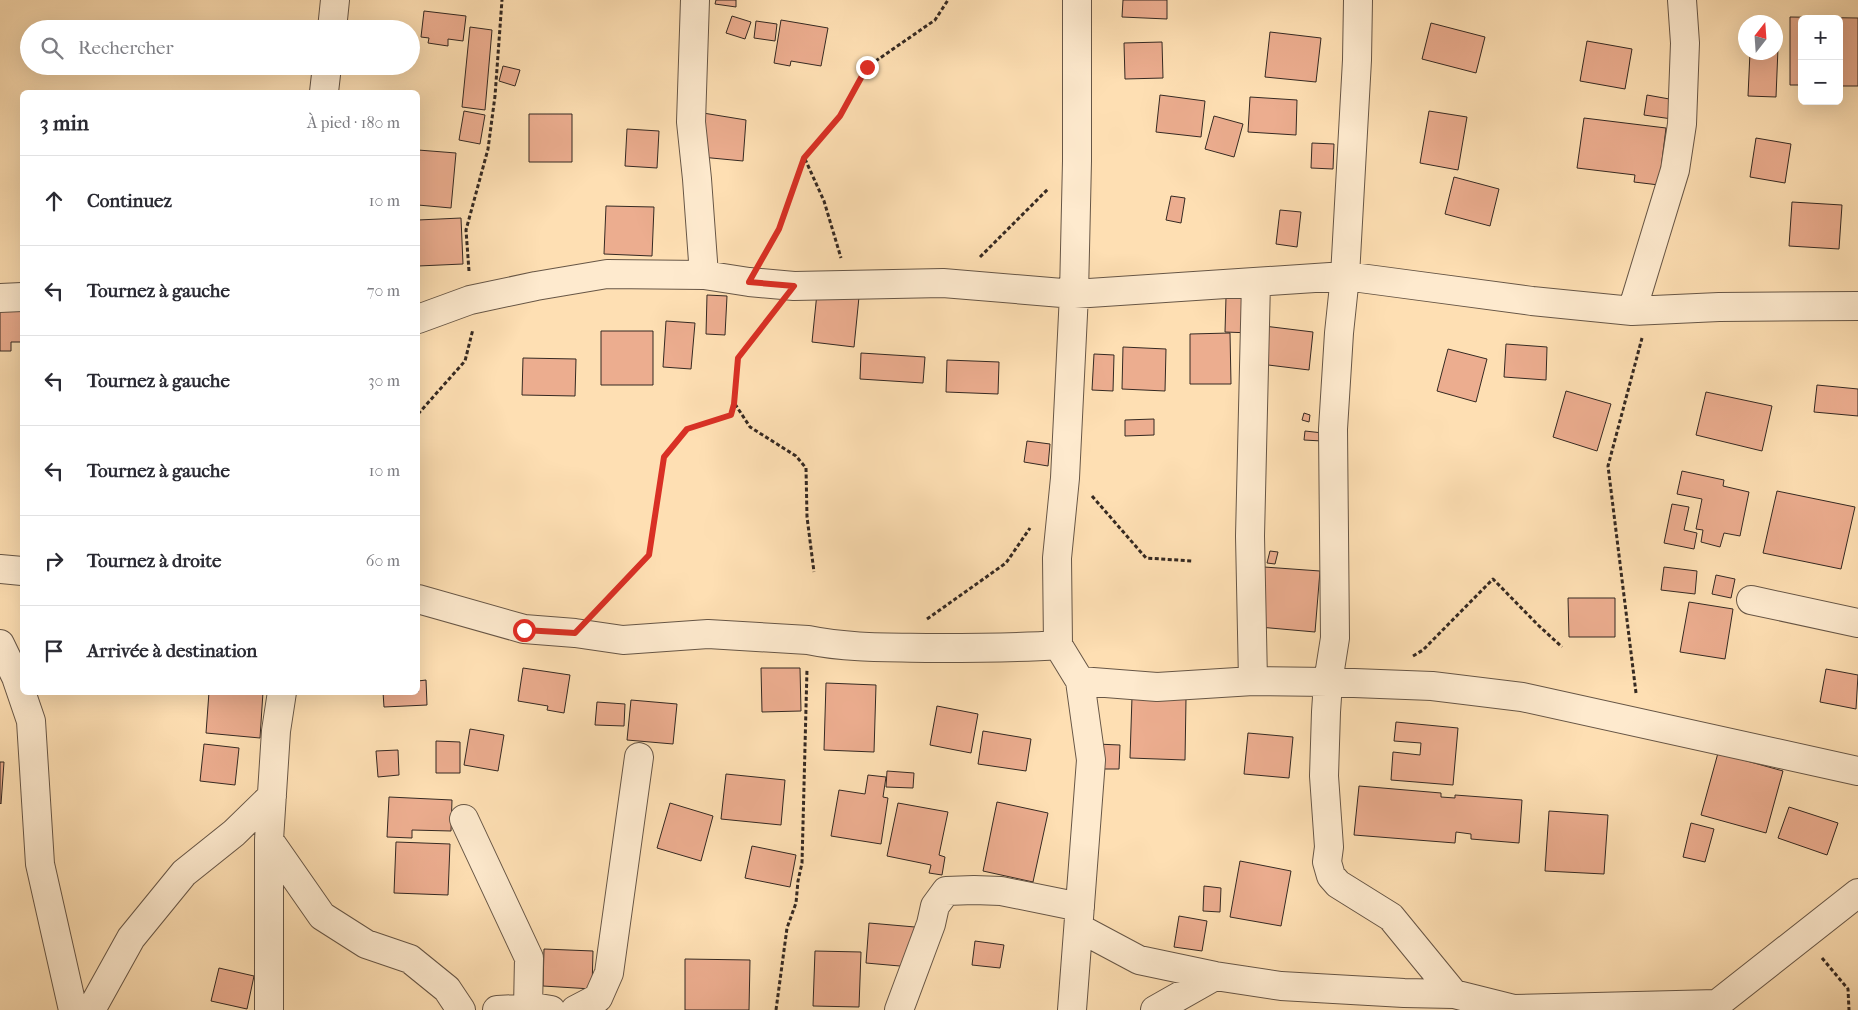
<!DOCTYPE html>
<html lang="fr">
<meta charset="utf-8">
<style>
body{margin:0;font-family:"IM FELL French Canon",serif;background:#f2f2f3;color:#2b2b33}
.controls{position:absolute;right:15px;top:15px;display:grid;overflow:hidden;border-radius:8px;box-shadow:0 5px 20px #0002}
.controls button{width:45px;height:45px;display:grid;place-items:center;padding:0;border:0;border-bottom:1px solid #e1e1e2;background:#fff;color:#2b2b33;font:25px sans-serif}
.compass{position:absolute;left:1738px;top:15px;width:45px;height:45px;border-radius:50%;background:#fff;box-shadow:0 5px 20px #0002;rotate:17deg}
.stop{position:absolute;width:15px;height:15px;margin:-11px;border:4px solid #d93025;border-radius:50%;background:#fff}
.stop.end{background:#d93025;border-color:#fff;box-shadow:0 1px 5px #0008}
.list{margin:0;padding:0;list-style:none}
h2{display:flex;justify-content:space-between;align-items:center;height:65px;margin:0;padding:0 20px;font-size:21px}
h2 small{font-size:16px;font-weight:400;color:#7c7c81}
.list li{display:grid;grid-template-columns:32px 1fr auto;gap:15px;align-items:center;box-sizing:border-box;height:90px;padding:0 20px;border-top:1px solid #e1e1e2}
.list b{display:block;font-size:19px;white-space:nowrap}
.list em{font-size:16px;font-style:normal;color:#7c7c81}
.icon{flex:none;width:28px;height:28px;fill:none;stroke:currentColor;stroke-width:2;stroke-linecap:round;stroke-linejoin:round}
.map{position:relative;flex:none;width:1858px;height:1010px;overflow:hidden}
.search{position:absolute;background:#fff;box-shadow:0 5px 20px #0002;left:20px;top:20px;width:400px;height:55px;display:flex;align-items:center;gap:12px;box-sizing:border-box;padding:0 18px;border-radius:28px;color:#7c7c81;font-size:19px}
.panel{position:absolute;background:#fff;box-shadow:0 5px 20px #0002;left:20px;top:90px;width:400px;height:605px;border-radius:8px}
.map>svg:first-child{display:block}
.building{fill:#ecad8f;stroke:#352922}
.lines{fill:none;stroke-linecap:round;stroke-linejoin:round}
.minor-casing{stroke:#675646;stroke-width:30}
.path{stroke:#352922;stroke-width:3;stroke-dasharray:4 2.5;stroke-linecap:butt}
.minor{stroke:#feeace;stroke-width:28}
.route{stroke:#d93025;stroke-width:6}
</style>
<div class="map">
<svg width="1858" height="1010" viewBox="0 0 1858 1010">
<rect width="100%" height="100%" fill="#fedfb3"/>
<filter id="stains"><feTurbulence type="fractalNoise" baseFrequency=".004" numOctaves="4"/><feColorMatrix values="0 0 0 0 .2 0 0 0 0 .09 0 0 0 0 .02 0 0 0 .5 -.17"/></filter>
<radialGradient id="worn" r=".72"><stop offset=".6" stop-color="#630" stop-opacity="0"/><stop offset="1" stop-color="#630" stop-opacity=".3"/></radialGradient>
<path class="building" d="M 716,0 L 736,0 L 736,7 L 715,4 Z
M 1123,0 L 1167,0 L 1167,19 L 1122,17 Z
M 424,11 L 466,16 L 463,41 L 448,39 L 448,46 L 428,43 L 429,38 L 421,37 Z
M 732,16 L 751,22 L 745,39 L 726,33 Z
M 1790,17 L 1858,18 L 1858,86 L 1839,86 L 1839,19 L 1802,19 L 1802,85 L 1790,85 Z
M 781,20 L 828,28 L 821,66 L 791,61 L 790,66 L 774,63 Z
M 756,21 L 777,24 L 775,41 L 754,38 Z
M 1431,23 L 1485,37 L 1476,73 L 1422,59 Z
M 470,27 L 492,30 L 485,110 L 462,107 Z
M 1270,32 L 1321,38 L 1316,82 L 1265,77 Z
M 1587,41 L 1632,49 L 1625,89 L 1580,81 Z
M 1162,42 L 1163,78 L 1125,79 L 1124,43 Z
M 1776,47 L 1778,48 L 1776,97 L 1748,96 L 1750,52 L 1776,52 Z
M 503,66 L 520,70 L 515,86 L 499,81 Z
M 1160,95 L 1205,101 L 1201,137 L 1156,132 Z
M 1647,95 L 1675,100 L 1672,119 L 1644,115 Z
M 1250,97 L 1297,100 L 1296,135 L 1248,132 Z
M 464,111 L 485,115 L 480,144 L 459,140 Z
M 1429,111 L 1467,117 L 1458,170 L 1420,163 Z
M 703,113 L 746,120 L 743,161 L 701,157 Z
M 529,114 L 572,114 L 572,162 L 529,162 Z
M 1214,116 L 1243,124 L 1234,157 L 1205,149 Z
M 1584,118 L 1666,128 L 1659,185 L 1634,182 L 1635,175 L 1577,168 Z
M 627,129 L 659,131 L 657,168 L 625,166 Z
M 1756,138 L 1791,144 L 1785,183 L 1750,177 Z
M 1312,143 L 1334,144 L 1333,169 L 1311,168 Z
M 418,150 L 456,153 L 451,208 L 418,205 Z
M 1454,177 L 1499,189 L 1490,226 L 1445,214 Z
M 1171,196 L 1185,198 L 1181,223 L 1166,220 Z
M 1792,202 L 1842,205 L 1839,249 L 1789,246 Z
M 606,206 L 654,207 L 652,256 L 604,254 Z
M 1280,210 L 1301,212 L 1297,247 L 1276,244 Z
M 461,218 L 463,264 L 418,266 L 418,220 Z
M 817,293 L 859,297 L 854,347 L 812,342 Z
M 707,295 L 727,296 L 725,335 L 706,334 Z
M 1226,297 L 1254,298 L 1252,333 L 1225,332 Z
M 22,309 L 22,342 L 11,342 L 11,351 L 0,351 L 0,310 Z
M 666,321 L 695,323 L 691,369 L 663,367 Z
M 1264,326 L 1313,332 L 1309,370 L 1260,364 Z
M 601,331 L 653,331 L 653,385 L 601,385 Z
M 1230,333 L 1231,384 L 1190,384 L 1190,334 Z
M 1506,344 L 1547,347 L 1546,380 L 1504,377 Z
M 1123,347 L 1166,349 L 1165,391 L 1122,389 Z
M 1448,349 L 1487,359 L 1476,402 L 1437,391 Z
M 861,353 L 925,357 L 923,383 L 860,379 Z
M 1094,354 L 1114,355 L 1113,391 L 1092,390 Z
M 523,358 L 576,359 L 575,396 L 522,395 Z
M 947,360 L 999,362 L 998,394 L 946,392 Z
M 1817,385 L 1858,389 L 1858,416 L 1814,412 Z
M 1566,391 L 1611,404 L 1597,451 L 1553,437 Z
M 1706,392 L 1772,406 L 1762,451 L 1696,435 Z
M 1304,413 L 1310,415 L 1309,422 L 1302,420 Z
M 1154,419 L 1154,435 L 1125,436 L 1125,420 Z
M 1305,431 L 1323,433 L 1322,441 L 1304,440 Z
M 1027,441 L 1050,444 L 1048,466 L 1024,462 Z
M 1682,471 L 1724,480 L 1723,486 L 1749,492 L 1740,536 L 1724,533 L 1720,547 L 1701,542 L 1703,530 L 1696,529 L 1702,499 L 1677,494 Z
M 1777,491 L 1855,507 L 1841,569 L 1763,553 Z
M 1672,504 L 1689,507 L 1684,530 L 1697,533 L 1694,549 L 1664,543 Z
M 1270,551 L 1278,552 L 1275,564 L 1267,563 Z
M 1264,567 L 1320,571 L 1315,632 L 1259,627 Z
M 1664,567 L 1697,571 L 1695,594 L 1661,590 Z
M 1716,575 L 1735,579 L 1731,598 L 1712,594 Z
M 1568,598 L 1615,598 L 1615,637 L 1569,637 Z
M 1689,602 L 1733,609 L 1725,659 L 1680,652 Z
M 523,668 L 570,675 L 564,713 L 547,710 L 548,706 L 518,701 Z
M 761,668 L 800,668 L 801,711 L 762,712 Z
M 1826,669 L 1858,675 L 1856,709 L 1820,702 Z
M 426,680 L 427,705 L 384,707 L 383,692 L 418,692 L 418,681 Z
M 826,683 L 876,685 L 874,752 L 824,750 Z
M 209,692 L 263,692 L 260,738 L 206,733 Z
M 1132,697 L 1186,699 L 1185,760 L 1130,758 Z
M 631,700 L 677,704 L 673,744 L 627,740 Z
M 597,702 L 625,704 L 624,726 L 595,725 Z
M 937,706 L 978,714 L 971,753 L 930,745 Z
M 1396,722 L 1458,728 L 1453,785 L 1391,780 L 1393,752 L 1420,755 L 1421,743 L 1394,741 Z
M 470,729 L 504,735 L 498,771 L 464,765 Z
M 983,731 L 1031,739 L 1026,771 L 978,764 Z
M 1248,733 L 1293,737 L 1289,778 L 1244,774 Z
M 436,741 L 460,742 L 460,773 L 436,773 Z
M 204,744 L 239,748 L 235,785 L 200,781 Z
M 1096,744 L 1120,745 L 1119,769 L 1095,769 Z
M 398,750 L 399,775 L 378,777 L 376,751 Z
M 1718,753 L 1783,771 L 1766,833 L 1701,815 Z
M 0,762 L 4,762 L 1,804 L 0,803 Z
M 887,771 L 914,773 L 913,788 L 886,787 Z
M 726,774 L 785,780 L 781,825 L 721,819 Z
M 868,775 L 886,777 L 883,797 L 888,798 L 881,844 L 831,836 L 839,790 L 865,794 Z
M 1359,786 L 1441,793 L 1441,797 L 1455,798 L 1455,795 L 1522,800 L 1519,843 L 1471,839 L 1471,834 L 1456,832 L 1455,843 L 1354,835 Z
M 389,797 L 452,800 L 451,831 L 412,830 L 412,838 L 387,837 Z
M 997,802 L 1048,813 L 1033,882 L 983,871 Z
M 670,803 L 713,816 L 701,861 L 657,848 Z
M 898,803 L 948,812 L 939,855 L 945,857 L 942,875 L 929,873 L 931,865 L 887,856 Z
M 1789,807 L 1838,823 L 1827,855 L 1778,838 Z
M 1549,811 L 1608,815 L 1604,874 L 1545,871 Z
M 1691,823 L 1714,829 L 1705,862 L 1683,857 Z
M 396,842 L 450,844 L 448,895 L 394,893 Z
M 752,846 L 796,855 L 790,887 L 745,878 Z
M 1240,861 L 1291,871 L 1281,926 L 1230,917 Z
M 1204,886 L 1221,888 L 1220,912 L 1203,911 Z
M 1179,916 L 1207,921 L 1202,951 L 1174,947 Z
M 869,923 L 915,927 L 911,967 L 866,963 Z
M 975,941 L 1004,945 L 1000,968 L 972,965 Z
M 544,949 L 593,951 L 592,989 L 543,986 Z
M 815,951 L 861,952 L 859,1007 L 813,1006 Z
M 685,959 L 750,960 L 749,1010 L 685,1010 Z
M 219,968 L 254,976 L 247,1009 L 211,1001 Z"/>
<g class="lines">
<defs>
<path id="minor" d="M 695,0 L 691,122 L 697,179 L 704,275
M 1358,0 L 1357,60 L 1345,276 L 1339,333 L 1333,429 L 1335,638 L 1328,682 L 1326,712 L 1324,776 L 1329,847 L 1327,862 L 1331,876 L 1338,884 L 1391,917 L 1454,994
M 332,29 L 335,0
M 324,92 L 327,66
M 0,298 L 22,297
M 1632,311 L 1675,170 L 1682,124 L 1685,43 L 1682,0
M 418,319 L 470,300 L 536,286 L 607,274 L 704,275 L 749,282 L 794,286 L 943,283 L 1074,294 L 1345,276 L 1532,301 L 1632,311 L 1719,307 L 1858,306
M 0,569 L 22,571
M 418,599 L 524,629 L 575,633 L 623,640 L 708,634 L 808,640 C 851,649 895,647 938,648 C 978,648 1018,648 1058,645
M 1751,600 L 1858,623
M 0,644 L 16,677 L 31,721 L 40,864 L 73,1010
M 1080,681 L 1157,687 L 1253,681 L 1328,682 L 1432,686 L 1522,697 L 1858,771
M 1253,681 L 1250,536 L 1256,282
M 464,819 L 529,958 L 528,1008
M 269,840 L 322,916 L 366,944 L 410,959 L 447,989 L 461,1010
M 1079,928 L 1139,960 L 1215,976 L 1281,986 L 1404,993 L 1454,994 L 1514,1009 L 1717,1004
M 91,1010 L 131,938 L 184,873 L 234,833 L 272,796
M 269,1010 L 269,840 L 276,731 L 282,692
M 497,1010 L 539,1008 L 551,1010
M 575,1010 L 598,998 L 609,973 L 639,757
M 899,1010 L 931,924 L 935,906 L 946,891 L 974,890 L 1001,891 L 1080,907
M 1072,1010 L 1091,760 L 1080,681 L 1058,645 L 1057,558 L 1065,478 L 1074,294 L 1077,161 L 1077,0
M 1155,1010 L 1215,976
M 1715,1010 L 1717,1004 L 1858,893"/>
</defs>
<use href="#minor" class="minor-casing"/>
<path class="path" d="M 805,159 L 824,201 L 841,258
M 764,256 L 779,229 L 805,158 L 840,116 L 867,67 L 935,20 L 948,0
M 980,257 L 1048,189
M 469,271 L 466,230 L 488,149 L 495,96 L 502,0
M 735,404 L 750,427 L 796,456 L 806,468 L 807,517 L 814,572
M 418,414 L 465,361 L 473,329
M 1092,496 L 1146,558 L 1193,561
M 598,609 L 649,555 L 664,457 L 687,429 L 731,415 L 734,404 L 738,358 L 774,313
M 927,619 L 1006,563 L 1030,528
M 1413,656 L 1423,650 L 1493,579 L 1538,625 L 1562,647
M 1636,693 L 1608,466 L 1642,338
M 1822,958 L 1848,989 L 1849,1010
M 776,1010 L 787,928 L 796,903 L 798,881 L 802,863 L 807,669"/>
<use href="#minor" class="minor"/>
</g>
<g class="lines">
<path class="route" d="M 524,630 L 575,633 L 649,555 L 664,457 L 687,429 L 731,415 L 734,404 L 738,358 L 794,286 L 749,282 L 779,229 L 804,158 L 840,116 L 867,67"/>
</g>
<rect width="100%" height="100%" filter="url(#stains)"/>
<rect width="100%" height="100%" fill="url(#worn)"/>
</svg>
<div class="controls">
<button>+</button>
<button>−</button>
</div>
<svg class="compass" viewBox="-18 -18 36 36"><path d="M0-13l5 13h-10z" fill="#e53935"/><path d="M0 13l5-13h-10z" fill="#7c7c81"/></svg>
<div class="stop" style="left:524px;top:630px"></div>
<div class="stop end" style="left:867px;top:67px"></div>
<div class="search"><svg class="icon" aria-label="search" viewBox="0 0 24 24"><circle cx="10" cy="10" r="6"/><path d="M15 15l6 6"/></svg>Rechercher</div>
<section class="panel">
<h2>3 min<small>À pied · 180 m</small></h2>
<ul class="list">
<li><svg class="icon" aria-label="ahead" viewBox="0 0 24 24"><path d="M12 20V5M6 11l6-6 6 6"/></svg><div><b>Continuez</b></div><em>10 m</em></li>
<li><svg class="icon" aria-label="left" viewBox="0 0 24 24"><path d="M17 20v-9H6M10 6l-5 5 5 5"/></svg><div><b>Tournez à gauche</b></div><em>70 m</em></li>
<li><svg class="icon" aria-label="left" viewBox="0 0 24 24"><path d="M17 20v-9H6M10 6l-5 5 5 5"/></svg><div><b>Tournez à gauche</b></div><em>30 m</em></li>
<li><svg class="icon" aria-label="left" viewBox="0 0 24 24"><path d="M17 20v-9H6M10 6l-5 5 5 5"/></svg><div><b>Tournez à gauche</b></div><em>10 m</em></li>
<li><svg class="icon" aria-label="right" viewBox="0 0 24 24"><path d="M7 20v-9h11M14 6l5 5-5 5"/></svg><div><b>Tournez à droite</b></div><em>60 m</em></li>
<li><svg class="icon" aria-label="arrive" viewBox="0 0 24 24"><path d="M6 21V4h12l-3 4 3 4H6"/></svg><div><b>Arrivée à destination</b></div></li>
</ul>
</section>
</div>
